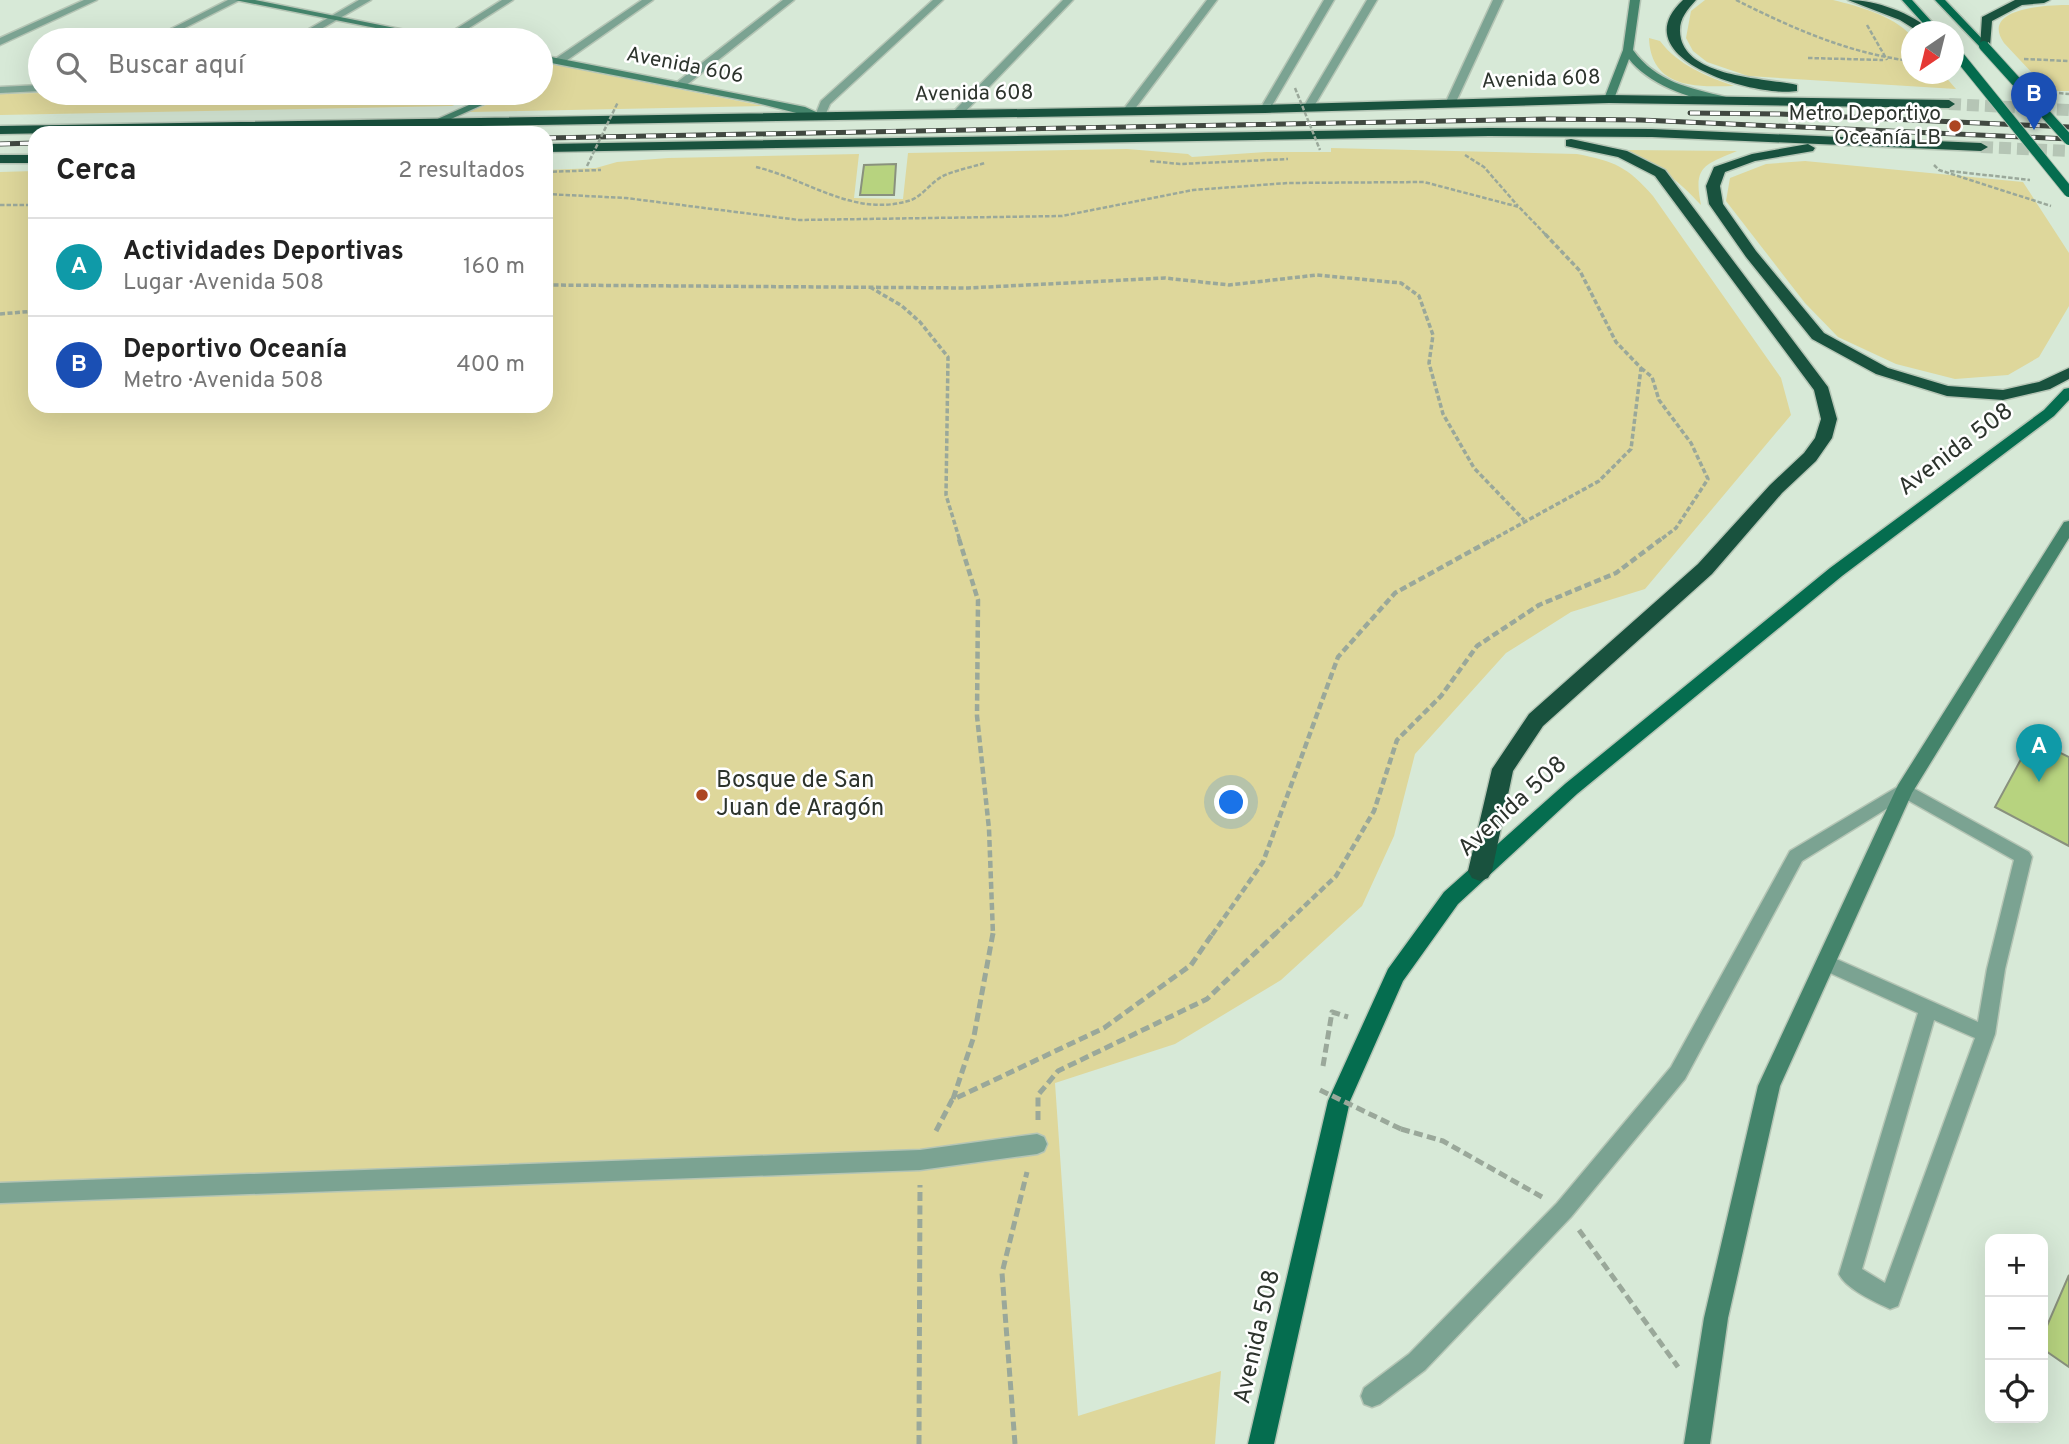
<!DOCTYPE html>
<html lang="es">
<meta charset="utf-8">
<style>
body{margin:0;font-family:Overpass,sans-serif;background:#f6f6f6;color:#222}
.controls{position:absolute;right:21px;bottom:21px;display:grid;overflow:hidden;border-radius:14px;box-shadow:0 7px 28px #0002}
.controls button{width:63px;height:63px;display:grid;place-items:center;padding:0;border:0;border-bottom:2px solid #e0e0e0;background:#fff;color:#222;font:35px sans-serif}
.compass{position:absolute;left:1901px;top:21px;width:63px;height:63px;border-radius:50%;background:#fff;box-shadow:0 7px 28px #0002;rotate:215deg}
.you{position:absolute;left:1232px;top:803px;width:24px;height:24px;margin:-18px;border:5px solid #fff;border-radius:50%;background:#1a73e8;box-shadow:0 0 0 10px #1a73e833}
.badge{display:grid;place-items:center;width:46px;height:46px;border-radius:50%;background:#ad4621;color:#fff;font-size:23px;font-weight:700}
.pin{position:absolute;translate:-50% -58px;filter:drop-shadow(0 2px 4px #0008)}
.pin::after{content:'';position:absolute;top:37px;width:24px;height:21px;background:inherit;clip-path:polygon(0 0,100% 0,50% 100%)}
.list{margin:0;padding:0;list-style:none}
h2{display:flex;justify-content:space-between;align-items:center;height:91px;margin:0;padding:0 28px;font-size:30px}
h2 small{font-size:23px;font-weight:400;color:#767676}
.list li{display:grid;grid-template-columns:46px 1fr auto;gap:21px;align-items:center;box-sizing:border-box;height:98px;padding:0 28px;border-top:2px solid #e0e0e0}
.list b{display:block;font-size:26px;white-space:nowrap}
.list p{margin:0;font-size:23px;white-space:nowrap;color:#767676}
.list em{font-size:23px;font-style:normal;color:#767676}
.icon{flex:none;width:38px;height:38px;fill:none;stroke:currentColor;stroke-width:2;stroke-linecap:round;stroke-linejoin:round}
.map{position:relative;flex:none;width:2069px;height:1444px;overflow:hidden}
.search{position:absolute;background:#fff;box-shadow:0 7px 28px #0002;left:28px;top:28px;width:525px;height:77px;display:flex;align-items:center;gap:18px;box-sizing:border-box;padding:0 24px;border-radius:38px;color:#767676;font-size:26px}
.panel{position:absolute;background:#fff;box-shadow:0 7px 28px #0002;left:28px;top:126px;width:525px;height:287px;border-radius:21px}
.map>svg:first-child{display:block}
.green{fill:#ded79b}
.building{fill:#b7d37f;stroke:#89917d;stroke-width:2}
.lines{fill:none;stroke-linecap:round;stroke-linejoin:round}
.highway-tunnel{stroke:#b5c5b5;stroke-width:12;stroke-dasharray:12 6;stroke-linecap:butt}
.lane-casing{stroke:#b5c5b5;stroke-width:3}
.street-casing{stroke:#b5c5b5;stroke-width:3}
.secondary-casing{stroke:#b5c5b5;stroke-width:3}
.primary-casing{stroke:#b5c5b5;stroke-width:3}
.highway-casing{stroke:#b5c5b5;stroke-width:3}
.path-far3{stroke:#9aa89a;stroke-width:2.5;stroke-dasharray:4.5 2;stroke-linecap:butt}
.path-far2{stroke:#9aa89a;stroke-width:3.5;stroke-dasharray:5 2.5;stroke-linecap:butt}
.path-far1{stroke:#9aa89a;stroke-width:4.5;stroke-dasharray:7 3.5;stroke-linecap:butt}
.path{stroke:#9aa89a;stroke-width:5;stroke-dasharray:9 4.5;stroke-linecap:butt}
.lane{fill:#7ba392;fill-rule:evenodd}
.street{fill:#7ba392;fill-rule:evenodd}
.secondary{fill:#44846b;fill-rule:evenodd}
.primary{fill:#056d4f;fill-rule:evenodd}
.highway{fill:#19523e;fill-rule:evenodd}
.rail-casing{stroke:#404840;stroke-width:5}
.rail{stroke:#fff;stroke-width:3.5;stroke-dasharray:10;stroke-linecap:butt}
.primary-bridge-casing{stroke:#b5c5b5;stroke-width:12;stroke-linecap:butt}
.path-bridge-far1{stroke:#9aa89a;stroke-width:2.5;stroke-dasharray:4.5 2;stroke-linecap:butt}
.path-bridge{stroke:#9aa89a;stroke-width:5;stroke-dasharray:9 4.5;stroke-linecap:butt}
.primary-bridge{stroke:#056d4f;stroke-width:10}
.poi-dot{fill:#ad4621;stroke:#fff;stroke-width:2.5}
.labels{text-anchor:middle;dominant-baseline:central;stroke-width:5;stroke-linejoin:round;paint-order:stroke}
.far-street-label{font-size:21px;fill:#2d342d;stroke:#fff}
.far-poi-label{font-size:21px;fill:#2d342d;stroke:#fff;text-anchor:end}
.street-label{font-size:24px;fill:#2d342d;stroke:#fff}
.poi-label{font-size:24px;fill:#2d342d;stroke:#fff;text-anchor:start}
</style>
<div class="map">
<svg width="2069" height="1444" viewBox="0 0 2069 1444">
<rect width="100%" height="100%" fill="#d7e9d7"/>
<path class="green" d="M 1705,0 L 1833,0 C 1861,7 1891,15 1911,35 L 1912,74 L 1943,74 L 1956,89 L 1748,76 L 1707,62 L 1693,51 L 1686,38 L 1691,11 Z
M 2069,5 L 2069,91 L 2049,91 L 2004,43 C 1979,7 2049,5 2069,5 Z
M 1649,38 L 1660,41 C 1678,65 1706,76 1734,86 C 1697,87 1651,89 1649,38 Z
M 541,62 L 764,106 L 469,112 L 515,93 L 541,93 Z
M 40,93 L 484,93 L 452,106 L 0,115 L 0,94 Z
M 1331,148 L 1577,154 C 1614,161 1628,167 1653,196 L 1781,378 L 1791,415 L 1645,589 L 1571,612 L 1506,653 L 1415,754 L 1394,836 L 1362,906 L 1281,980 L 1175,1044 L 1055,1083 L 1078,1416 L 1221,1371 L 1215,1444 L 0,1444 L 0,172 L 35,171 L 35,406 L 546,406 L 546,170 L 596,168 L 617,162 L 668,158 L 859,154 L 854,198 L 903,199 L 908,153 L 1127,149 L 1188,154 L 1192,157 L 1266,152 L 1331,152 Z
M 1625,150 L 1737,151 C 1704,165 1693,166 1701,205 C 1678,180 1657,164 1625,150 Z
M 1805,161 L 2023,182 L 2069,253 L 2069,306 L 2039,357 L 2008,375 L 1955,379 L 1896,364 L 1838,337 L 1805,303 L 1726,201 L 1730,178 L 1766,164 Z"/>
<path class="building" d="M 896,164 L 894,195 L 860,195 L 864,165 Z
M 2032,739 L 2069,757 L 2069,846 L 1995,807 Z
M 2069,1275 L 2069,1367 L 2043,1349 L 2043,1335 Z"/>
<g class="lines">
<path class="highway-tunnel" d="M 1949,104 L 2069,110
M 1981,147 L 2069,151"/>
<defs>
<path id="lane" d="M 1904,783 L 2029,852 L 2032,857 L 2005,969 L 1995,1034 L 1898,1306 L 1890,1309 C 1875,1302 1846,1289 1839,1274 L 1918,1013 L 1819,968 L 1816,962 L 1819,956 L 1825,954 L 1978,1022 L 1987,969 L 2014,860 L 1904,798 L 1802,861 L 1685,1079 L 1571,1217 L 1425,1370 L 1380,1404 L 1372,1407 L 1364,1404 L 1361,1396 L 1364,1388 L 1409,1354 L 1557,1203 L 1671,1067 L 1790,851 ZM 1934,1020 L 1975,1038 L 1885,1283 L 1862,1269 Z
M 1037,1134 L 1044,1137 L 1047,1144 L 1044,1151 L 1037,1154 L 920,1170 L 0,1203 L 0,1183 L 920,1150 Z"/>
<path id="street" d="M 84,0 L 97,0 L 0,45 L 0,38 Z
M 228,0 L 240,0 L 161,40 L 149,40 Z
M 359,0 L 371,0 L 302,40 L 290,40 Z
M 502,0 L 513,0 L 450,40 L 440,39 Z
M 642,0 L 653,0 L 563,63 L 555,63 L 555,59 Z
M 783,0 L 794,0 L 684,87 L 676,87 L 676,83 Z
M 933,0 L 943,0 L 830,104 L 824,118 L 816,118 L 815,116 L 821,101 Z
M 1063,0 L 1073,0 L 960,117 L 952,117 L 952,113 Z
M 1207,0 L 1217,0 L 1131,114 L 1123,114 L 1123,110 Z
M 1324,0 L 1334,0 L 1270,109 L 1261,111 L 1260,109 Z
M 1367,0 L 1377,0 L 1313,108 L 1304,110 L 1303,108 Z
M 1493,0 L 1503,0 L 1455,104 L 1446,106 L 1445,104 Z
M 40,85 L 40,91 L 0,93 L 0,87 Z"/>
<path id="secondary" d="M 235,0 L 255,0 L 455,40 L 436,40 Z
M 1630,0 L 1640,0 L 1633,50 C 1656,82 1689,88 1726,97 L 1726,101 C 1696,104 1647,83 1629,59 L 1614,99 L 1605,101 L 1604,99 L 1623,50 Z
M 541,55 L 805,107 L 825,116 L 820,119 L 753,102 L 541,61 Z
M 496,93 L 509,93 L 433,127 L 424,125 Z
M 2069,521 L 2069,538 L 1912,793 L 1780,1086 L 1728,1318 L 1710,1444 L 1684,1444 L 1704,1318 L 1758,1086 L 1898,785 L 2064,522 Z"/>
<path id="primary" d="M 1902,0 L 1912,0 L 1941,32 L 1931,32 Z
M 1935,0 L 1945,0 L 1987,44 L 1987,48 L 1981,48 Z
M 2069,388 L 2069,400 L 2054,416 L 1842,576 L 1577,794 L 1458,904 L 1403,981 L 1350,1101 L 1274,1444 L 1248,1444 L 1328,1101 L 1388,969 L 1444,892 L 1565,784 L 1830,568 L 2044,410 L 2064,389 Z"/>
<path id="highway" d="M 1683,0 L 1696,0 C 1685,12 1677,22 1681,39 C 1691,78 1766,78 1797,85 L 1797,91 C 1757,98 1620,59 1683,0 Z
M 1848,0 C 1876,0 1912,13 1933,32 L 1919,32 L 1900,20 Z
M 2015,0 L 2050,0 L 2044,3 L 2022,5 L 1992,21 L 1990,46 L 1980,48 L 1982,17 Z
M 1609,95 L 1949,100 L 1955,104 L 1949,108 L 1609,103 L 1265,113 L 0,134 L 0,126 L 1265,105 Z
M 1489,128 L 1652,129 L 1981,143 L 1988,147 L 1981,151 L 1652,137 L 1489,136 L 546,152 L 546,144 Z
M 1571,139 L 1627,151 L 1665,170 L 1828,387 L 1837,419 L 1832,438 L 1816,461 L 1782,493 L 1712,574 L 1543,726 L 1513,771 L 1492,871 L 1488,878 L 1480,881 L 1472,878 L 1468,871 L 1492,769 L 1529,714 L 1698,564 L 1770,485 L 1804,453 L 1815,438 L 1821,419 L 1814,390 L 1655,176 L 1618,157 L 1566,146 L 1566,140 Z
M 1808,144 L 1815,148 L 1813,151 L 1755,161 L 1725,172 L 1720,186 L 1723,204 L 1756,251 L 1824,333 L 1888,368 L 1948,386 L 2003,390 L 2039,382 L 2069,368 L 2069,379 L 2050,389 L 2003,400 L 1947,396 L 1876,374 L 1812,339 L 1746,257 L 1709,204 L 1706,186 L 1714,167 L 1752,154 Z
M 0,155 L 35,155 L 35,163 L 0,163 Z"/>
</defs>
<use href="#lane" class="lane-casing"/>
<use href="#street" class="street-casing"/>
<use href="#secondary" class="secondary-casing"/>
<use href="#primary" class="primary-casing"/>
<use href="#highway" class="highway-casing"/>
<path class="path-far3" d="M 1736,0 C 1792,28 1850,54 1912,61
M 1867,25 L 1887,60
M 1808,58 L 1883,60
M 2024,59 L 2069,61
M 2059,93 L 2069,94
M 1465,155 L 1484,167 L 1518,206
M 1150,161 L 1180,164 L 1288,159
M 1934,165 L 1939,170 L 2051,206
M 756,167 C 807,179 853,217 908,201 C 921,198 931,182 943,176 C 956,170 972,167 985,163
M 1950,171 L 2030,180
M 546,172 L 601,170
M 546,194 L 626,198 L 799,220 L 1062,216 L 1193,190 L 1288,183 L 1424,182 L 1519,207 L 1547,236
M 0,205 L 35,205"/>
<path class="path-far2" d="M 546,285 L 968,288 L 1165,278 L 1229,285 L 1317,275 L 1401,283 L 1419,296 L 1433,335 L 1429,363 L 1443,414 L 1474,468 L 1524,520
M 870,287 L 902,306 L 920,322 L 948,357 L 946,495 L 960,541
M 0,314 L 35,311
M 1641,368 L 1652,377 L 1659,400 L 1691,443 L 1708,479 L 1676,528 L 1659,541
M 1490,541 L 1599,481 L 1631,449 L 1641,368 L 1616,342 L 1580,271 L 1545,234"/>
<path class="path-far1" d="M 959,539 L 978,600 L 977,716 L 989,829 L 993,935
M 1212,935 L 1263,862 L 1338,657 L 1395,593 L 1493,539
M 1274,935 L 1336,876 L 1374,811 L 1397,740 L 1441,696 L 1477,646 L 1539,605 L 1616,573 L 1661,539"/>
<path class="path" d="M 1323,1066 L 1332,1012 L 1348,1017
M 953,1099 L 974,1036 L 993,933
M 1038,1120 L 1038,1095 L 1058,1071 L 1207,999 L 1276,933
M 1401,1129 L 1443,1141 L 1542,1197
M 936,1131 L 952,1100 L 1104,1028 L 1191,965 L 1213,933
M 1579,1230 L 1678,1367
M 919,1444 L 920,1185
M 1015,1444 L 1002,1273 L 1027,1172"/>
<use href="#lane" class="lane"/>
<use href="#street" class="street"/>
<use href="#secondary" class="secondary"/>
<use href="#primary" class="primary"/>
<use href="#highway" class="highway"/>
<defs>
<path id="rail" d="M 1690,113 L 1780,114 L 2069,127
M 546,138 L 1546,119 L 1641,120 L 2069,139
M 0,144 L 35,143"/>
</defs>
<use href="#rail" class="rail-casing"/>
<use href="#rail" class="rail"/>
<defs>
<path id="primary-bridge" d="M 1984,46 L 2069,140
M 1954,50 L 2069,192"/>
</defs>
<use href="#primary-bridge" class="primary-bridge-casing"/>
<path class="path-bridge-far1" d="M 1295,88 L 1320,150
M 587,166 L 618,102"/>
<path class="path-bridge" d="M 1320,1090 L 1401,1129"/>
<use href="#primary-bridge" class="primary-bridge"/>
</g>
<g class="poi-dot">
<circle cx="1955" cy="126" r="7"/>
<circle cx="702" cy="795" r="7"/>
</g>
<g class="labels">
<g class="far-street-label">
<text transform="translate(685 66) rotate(11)">Avenida 606</text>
<text transform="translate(1541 80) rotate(-2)">Avenida 608</text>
<text transform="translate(974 94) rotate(-1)">Avenida 608</text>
</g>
<g class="far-poi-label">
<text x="1941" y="114">Metro Deportivo<tspan x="1941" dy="24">Oceanía LB</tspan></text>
</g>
<g class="street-label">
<text transform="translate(1956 450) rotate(-37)">Avenida 508</text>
<text transform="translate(1513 807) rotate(-42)">Avenida 508</text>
<text transform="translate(1258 1337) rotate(-77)">Avenida 508</text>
</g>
<g class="poi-label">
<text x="716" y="781">Bosque de San<tspan x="716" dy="28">Juan de Aragón</tspan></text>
</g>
</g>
</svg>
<div class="controls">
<button>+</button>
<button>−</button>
<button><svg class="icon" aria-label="locate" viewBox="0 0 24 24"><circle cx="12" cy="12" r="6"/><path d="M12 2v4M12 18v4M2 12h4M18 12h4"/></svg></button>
</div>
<svg class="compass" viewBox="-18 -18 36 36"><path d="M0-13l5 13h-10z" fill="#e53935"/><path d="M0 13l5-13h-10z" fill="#767676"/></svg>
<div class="you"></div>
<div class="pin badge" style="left:2039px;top:782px;background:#0f9aa8">A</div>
<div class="pin badge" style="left:2034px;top:130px;background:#1a4fb4">B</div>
<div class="search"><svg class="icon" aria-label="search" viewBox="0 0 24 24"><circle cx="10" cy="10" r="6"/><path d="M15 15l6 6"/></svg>Buscar aquí</div>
<section class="panel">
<h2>Cerca<small>2 resultados</small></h2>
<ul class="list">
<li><span class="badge" style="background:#0f9aa8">A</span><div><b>Actividades Deportivas</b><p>Lugar · Avenida 508</p></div><em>160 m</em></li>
<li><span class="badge" style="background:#1a4fb4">B</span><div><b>Deportivo Oceanía</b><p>Metro · Avenida 508</p></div><em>400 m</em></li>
</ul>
</section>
</div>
